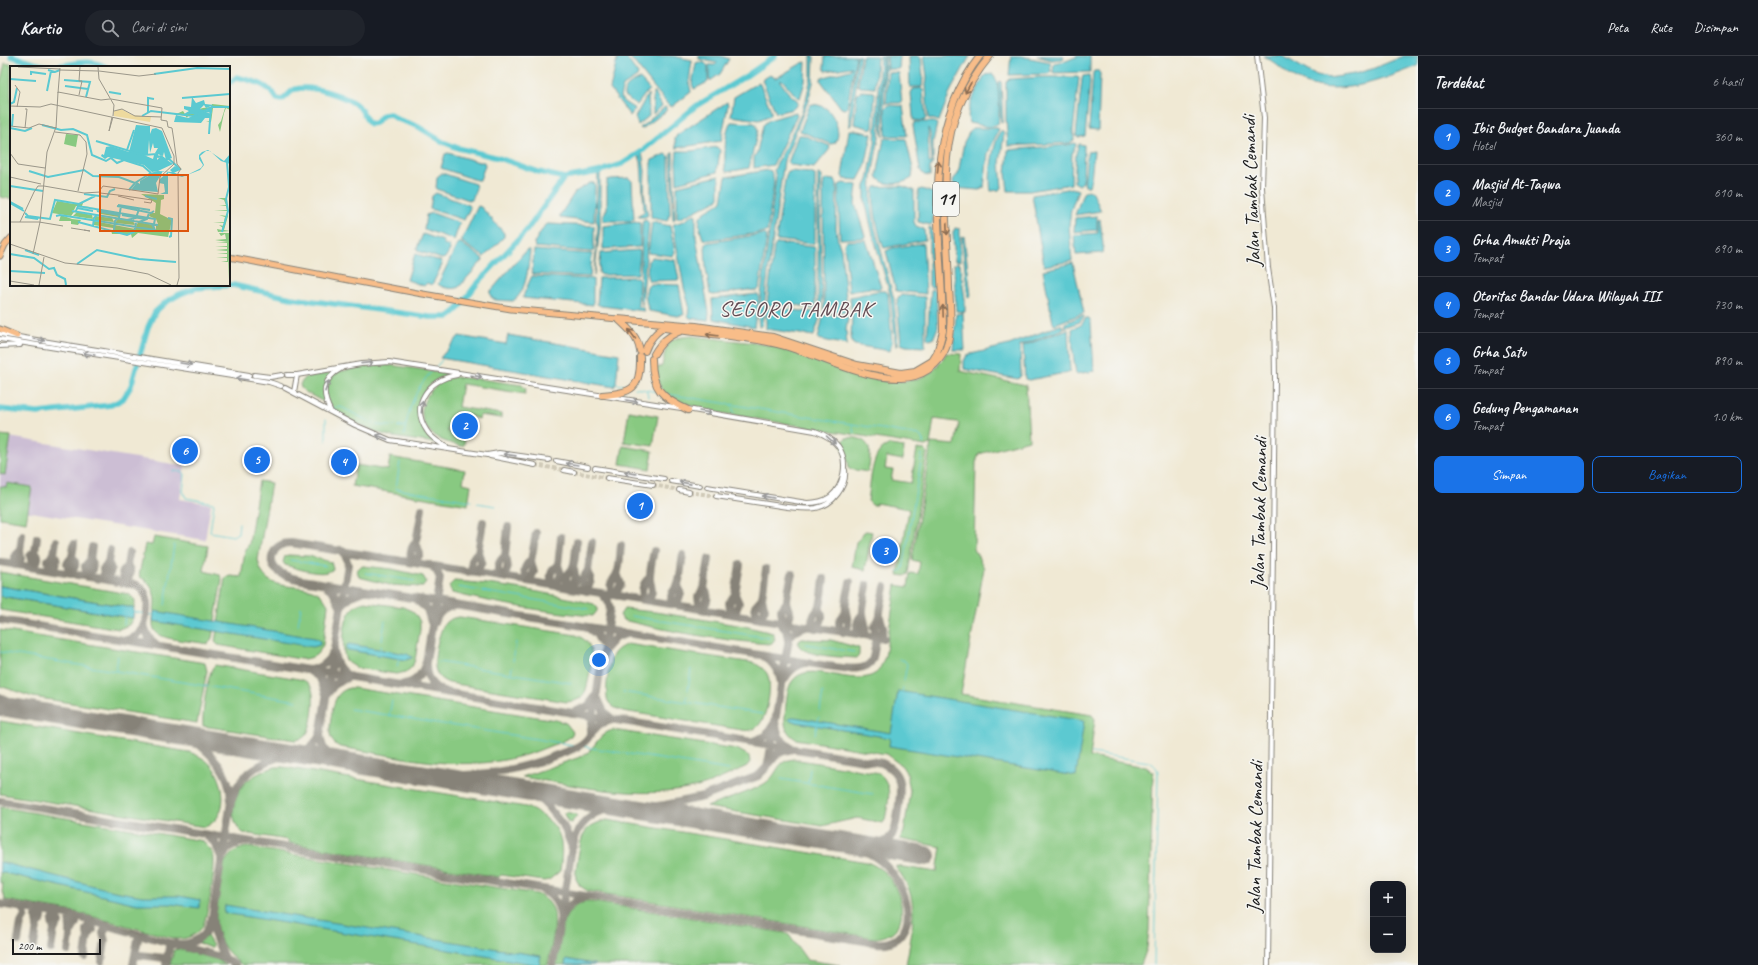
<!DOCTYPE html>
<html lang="id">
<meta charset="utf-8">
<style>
body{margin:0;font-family:Caveat,sans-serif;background:#20242c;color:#f1f3f6}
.controls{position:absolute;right:12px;bottom:12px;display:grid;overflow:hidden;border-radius:8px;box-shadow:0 4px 16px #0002}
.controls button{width:36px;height:36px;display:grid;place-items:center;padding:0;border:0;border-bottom:1px solid #363941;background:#171b24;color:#f1f3f6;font:20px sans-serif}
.scale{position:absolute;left:12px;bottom:10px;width:89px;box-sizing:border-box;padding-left:4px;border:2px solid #1c1c1c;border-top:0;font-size:11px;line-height:14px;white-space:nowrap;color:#1c1c1c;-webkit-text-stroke:3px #f6f6f2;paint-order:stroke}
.you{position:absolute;left:599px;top:604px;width:14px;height:14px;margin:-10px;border:3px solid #fff;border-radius:50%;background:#1a73e8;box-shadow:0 0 0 6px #1a73e833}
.badge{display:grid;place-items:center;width:26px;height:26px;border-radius:50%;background:#1a73e8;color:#fff;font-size:13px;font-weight:700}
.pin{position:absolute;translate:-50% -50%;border:2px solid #fff;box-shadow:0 1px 4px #0006}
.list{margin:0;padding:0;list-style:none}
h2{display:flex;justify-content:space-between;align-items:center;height:52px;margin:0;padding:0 16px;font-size:17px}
h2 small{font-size:13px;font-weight:400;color:#9ea1a6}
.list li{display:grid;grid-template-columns:26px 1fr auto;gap:12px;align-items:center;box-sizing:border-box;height:56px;padding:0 16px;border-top:1px solid #363941}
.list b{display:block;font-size:15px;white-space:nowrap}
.list p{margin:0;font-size:13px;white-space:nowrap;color:#9ea1a6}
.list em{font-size:13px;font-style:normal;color:#9ea1a6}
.actions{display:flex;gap:8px;padding:12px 16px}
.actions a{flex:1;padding:9px 0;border:1px solid #1a73e8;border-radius:8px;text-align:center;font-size:14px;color:#1a73e8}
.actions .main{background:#1a73e8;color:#fff}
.icon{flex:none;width:22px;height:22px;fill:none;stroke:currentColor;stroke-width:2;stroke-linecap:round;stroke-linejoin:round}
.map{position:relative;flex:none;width:1418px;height:909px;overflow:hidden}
header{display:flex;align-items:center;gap:24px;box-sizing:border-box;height:56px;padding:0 20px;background:#171b24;border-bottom:1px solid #363941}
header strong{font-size:19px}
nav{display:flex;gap:22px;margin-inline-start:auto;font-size:14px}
.search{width:280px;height:36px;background:#20242c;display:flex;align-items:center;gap:10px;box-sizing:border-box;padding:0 14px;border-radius:22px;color:#9ea1a6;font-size:15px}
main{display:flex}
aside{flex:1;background:#171b24}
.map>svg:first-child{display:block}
.industrial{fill:#ccbed4}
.green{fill:#88c981;stroke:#52724e}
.water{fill:#5bc9d1;stroke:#3c7276;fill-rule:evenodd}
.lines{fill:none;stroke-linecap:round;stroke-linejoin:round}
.stream{stroke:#5bc9d1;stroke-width:1}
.river{stroke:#5bc9d1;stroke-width:5.5}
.taxiway{stroke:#868278;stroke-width:8}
.runway{stroke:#868278;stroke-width:20}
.minor-tunnel{stroke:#d0cab8;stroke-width:4;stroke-dasharray:4 2;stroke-linecap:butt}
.minor-casing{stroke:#868278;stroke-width:6}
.major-casing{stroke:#868278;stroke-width:7}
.highway-casing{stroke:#868278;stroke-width:8}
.minor{stroke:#fff;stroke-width:4}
.major{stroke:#f8bd89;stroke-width:5}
.highway{stroke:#f8bd89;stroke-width:6}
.oneway{stroke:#8a6c52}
.oneway2{stroke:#999}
.labels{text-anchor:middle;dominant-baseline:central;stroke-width:3;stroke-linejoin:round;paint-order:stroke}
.shield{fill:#f6f6f2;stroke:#5d5d5c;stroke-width:1}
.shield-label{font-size:19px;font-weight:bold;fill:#1c1c1c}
.street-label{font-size:20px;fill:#1c1c1c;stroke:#f6f6f2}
.quarter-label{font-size:22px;letter-spacing:1px;fill:#634c53;stroke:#f6f6f2}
.inset-river{fill:none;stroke:#5bc9d1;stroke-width:2}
.inset-road{fill:none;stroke:#9b978a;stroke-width:1}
.view{fill:#de560d;fill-opacity:0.15;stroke:#de560d;stroke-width:2}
.inset-edge{fill:none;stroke:#1c1c1c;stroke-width:2}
</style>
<header>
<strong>Kartio</strong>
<div class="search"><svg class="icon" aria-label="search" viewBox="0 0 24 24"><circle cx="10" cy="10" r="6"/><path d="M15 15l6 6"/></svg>Cari di sini</div>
<nav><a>Peta</a><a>Rute</a><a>Disimpan</a></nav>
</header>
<main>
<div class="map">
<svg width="1418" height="909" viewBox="0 0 1418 909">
<rect width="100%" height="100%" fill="#f6f6f2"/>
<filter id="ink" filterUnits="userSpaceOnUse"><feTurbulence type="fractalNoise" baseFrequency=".025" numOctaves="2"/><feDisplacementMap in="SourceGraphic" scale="8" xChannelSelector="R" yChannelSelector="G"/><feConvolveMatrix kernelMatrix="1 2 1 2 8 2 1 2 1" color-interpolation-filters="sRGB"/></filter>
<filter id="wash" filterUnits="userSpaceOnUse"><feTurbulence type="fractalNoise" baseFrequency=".012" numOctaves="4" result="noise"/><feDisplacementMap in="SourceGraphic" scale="16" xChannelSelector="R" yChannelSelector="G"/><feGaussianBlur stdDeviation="0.9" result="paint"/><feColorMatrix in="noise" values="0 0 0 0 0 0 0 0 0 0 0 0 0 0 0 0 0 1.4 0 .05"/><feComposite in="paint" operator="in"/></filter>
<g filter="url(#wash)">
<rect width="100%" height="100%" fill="#f0e9d4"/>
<path class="industrial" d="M 3,380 L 185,410 L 180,443 L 211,448 L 205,484 L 0,451 L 0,402 Z"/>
<path class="green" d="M 5,7 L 23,11 L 11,11 L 11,143 L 0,141 L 0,28 Z
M 693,280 C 720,284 748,285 775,290 C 822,300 915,360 946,297 L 961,298 L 960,315 L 1026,329 L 1029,384 L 979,398 L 976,406 L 974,493 L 984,512 L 961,638 L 1092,659 L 1095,663 L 1090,701 L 1146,711 L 1153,716 L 1149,874 L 1147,892 L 1141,909 L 906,909 C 912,874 922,842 896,812 L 896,810 L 937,816 L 941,791 L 900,783 L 904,776 L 910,735 L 907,718 L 902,710 L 886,698 L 796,683 C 787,678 784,671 785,660 C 786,650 786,636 791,627 C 807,600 853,634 876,617 C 881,613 882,606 885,601 L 896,529 L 908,531 L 910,517 L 918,518 L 920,506 L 912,504 L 931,387 L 955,389 L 959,368 L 957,366 L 934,363 L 930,388 L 925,390 L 708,355 C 683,345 657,347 656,312 L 662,310 C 667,285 667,282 693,280 Z
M 377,309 L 389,309 L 448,317 L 448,319 C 424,325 411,352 424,374 C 427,379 434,384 436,387 L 393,381 L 376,376 L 336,358 L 331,350 L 307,337 L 301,332 L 300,328 L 306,321 Z
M 454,321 L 480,323 L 522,329 L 526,333 L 525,338 L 462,328 L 458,351 L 501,358 L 501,362 L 480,359 L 479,363 L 456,355 L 447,375 L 465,383 L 464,389 L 461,390 C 450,387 439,385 430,376 C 410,355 430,326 454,321 Z
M 629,355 L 658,360 L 653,390 L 624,386 Z
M 0,379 L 11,380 L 5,419 L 0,418 Z
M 846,382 C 872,379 872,397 868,416 L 849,413 L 848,405 L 841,388 Z
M 890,389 L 904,391 L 903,404 L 887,401 L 885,413 L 893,414 L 891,424 L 911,427 L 917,393 L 925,394 L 927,397 L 908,518 L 905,520 L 898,519 L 909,453 L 876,447 L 876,449 L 872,449 L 868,445 C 871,429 870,392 890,389 Z
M 623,390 L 653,395 L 650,413 L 620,408 Z
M 390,401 L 465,414 L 463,427 L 471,429 L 468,449 L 352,430 L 356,409 L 388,414 Z
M 259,425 L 271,427 L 258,504 C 264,542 303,523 321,539 C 324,542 326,546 328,549 L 323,589 C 318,600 312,603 300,603 L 218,589 L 215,586 L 225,522 L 230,520 L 241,521 L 245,495 L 249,488 Z
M 7,427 L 32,431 L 26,466 L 0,462 L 0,430 L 6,431 Z
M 866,475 L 872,476 L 865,514 L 852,511 L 856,486 L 860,482 L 862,477 Z
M 154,481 L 208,490 L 204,515 L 220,519 L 222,523 L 212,582 L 208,588 C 194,585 174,585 162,580 C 138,571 173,540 139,520 L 145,488 L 152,489 Z
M 288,499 L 309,500 L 331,506 L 333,513 C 324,522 296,512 285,509 L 283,506 L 285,500 Z
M 363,510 L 392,513 L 423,520 L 426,525 L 423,531 L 421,531 L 390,529 L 359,521 L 357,514 L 359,512 Z
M 0,516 L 129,538 L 135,544 L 134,552 L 0,530 Z
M 454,525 C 501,528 549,537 594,548 L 597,551 L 597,555 L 593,560 C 545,556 498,548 452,537 L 449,530 Z
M 0,540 L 133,562 L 129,569 L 119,573 L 0,554 Z
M 365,546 L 403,551 L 412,555 L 417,560 L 420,566 L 420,574 L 415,604 L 412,611 L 406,616 L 396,618 L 357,612 L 346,605 C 341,593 343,563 352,553 C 355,549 360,547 365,546 Z
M 624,553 L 655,556 L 744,570 L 773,577 L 775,583 L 772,587 L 769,588 C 720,584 670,576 623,564 L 620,559 Z
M 460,561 L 576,579 C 583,582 589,586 591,594 C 593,602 588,632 584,638 C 580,644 574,645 567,646 L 449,627 C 443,625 438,621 436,615 C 432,606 439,573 446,566 C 450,563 455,561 460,561 Z
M 0,574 L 205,607 L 207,615 L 197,667 L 33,641 L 0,630 Z
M 802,583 L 831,584 L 859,592 L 859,599 L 857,602 C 844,601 803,601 798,588 L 799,585 Z
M 627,588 L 754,607 C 758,609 763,612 766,616 C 774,626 767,664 757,671 C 752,675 747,675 742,674 L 623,655 C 617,653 611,651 608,645 C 604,638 609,606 613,599 C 616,593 622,591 627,588 Z
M 215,609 L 299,623 C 304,624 308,626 311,631 C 316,639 312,672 306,679 C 303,683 299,683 295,684 L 203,670 C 202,659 207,615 215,609 Z
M 349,632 L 354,632 L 556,664 L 566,667 L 573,676 C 571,684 558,687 550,690 C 476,722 416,703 340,691 C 336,689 333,687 331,682 C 328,675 332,648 337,641 C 340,636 344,634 349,632 Z
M 0,665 L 189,696 C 197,699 204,702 210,708 C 226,725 230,761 205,771 L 0,738 Z
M 613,674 L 737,693 L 749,700 L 750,706 L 747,710 C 730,718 712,728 693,732 C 636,744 579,730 522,721 L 583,700 C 596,692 598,677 613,674 Z
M 793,703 L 879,717 C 894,730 888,746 885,764 L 883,767 L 857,762 L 822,770 L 707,751 C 721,745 758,734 768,725 C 779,716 776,706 793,703 Z
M 275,711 L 283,711 L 526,751 C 560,766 565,780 560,815 L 549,824 L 544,825 L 501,819 L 499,821 L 289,787 L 288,784 L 243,777 C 228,764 232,741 245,727 C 253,719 265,714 275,711 Z
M 0,751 L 203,785 C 206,789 210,793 213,797 C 217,807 208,864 201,873 C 194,881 185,883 176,883 L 75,856 L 5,844 L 4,838 L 2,837 L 3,827 L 0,827 Z
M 565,756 L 575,758 L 577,760 L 571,767 L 568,766 L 564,758 Z
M 607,764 L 867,806 C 872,808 878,811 883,815 C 904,834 914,879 875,882 L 588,835 L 580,830 L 576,823 C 575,816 577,808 578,801 C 582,778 583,770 607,764 Z
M 247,791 L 537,838 C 544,841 550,846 553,853 C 558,866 550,894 548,909 L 242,909 C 204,881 217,849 223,809 C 229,799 235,793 247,791 Z
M 585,846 L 593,846 L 785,877 L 789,879 L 807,904 L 840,909 L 556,909 C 560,885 558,854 585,846 Z
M 207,880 L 213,890 L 211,892 L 200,888 L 199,886 Z
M 178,893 L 216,903 L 226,909 L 170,909 L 174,894 Z"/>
<path class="water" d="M 618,0 L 625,0 L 638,18 L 637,21 L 623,30 L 620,41 L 624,46 L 635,53 L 630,60 L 610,33 Z
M 629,0 L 672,0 L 692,4 L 689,26 L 691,36 L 673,50 L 669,50 Z
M 699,0 L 721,0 L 729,3 L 720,18 L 710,25 L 709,22 L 709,9 L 715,9 L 717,7 L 699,3 Z
M 811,0 L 814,0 L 813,27 L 808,45 L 784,105 L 768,216 L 762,270 L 759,271 L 758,262 L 776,122 L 774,114 L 801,58 L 807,39 L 811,21 Z
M 825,0 L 856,0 L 847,52 L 845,53 L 841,52 L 821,25 L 821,22 L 850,14 L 852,11 L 825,15 L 824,11 Z
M 857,0 L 860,0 L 851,69 L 849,71 L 849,57 Z
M 862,0 L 877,0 L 875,32 L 860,31 L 858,29 Z
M 880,0 L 883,0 L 879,81 L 872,120 L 871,145 L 875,172 L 894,243 L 898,289 L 896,291 L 890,238 L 873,179 L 865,145 L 865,130 L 868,124 L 875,86 Z
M 884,0 L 886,0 L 883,80 C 878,71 884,14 884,0 Z
M 887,0 L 900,0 L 899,13 L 888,13 Z
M 909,0 L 918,0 L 921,2 L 923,21 L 922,31 L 910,31 Z
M 924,0 L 970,0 L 951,34 L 939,65 L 928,62 L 926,29 L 927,21 Z
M 1011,0 L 1020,0 L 1050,6 L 1051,16 L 1048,18 L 1009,19 Z
M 1037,0 L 1064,0 L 1063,3 L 1051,4 Z
M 1078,0 L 1090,0 L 1090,16 L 1053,17 L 1054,7 L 1066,5 Z
M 1263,0 L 1283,0 L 1313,18 L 1329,22 L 1354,18 L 1372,13 L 1404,0 L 1418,0 L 1418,10 C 1379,25 1336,43 1296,23 C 1284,17 1275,5 1263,0 Z
M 699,6 L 705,7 L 708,10 L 708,26 L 694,33 L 692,28 L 696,7 Z
M 806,6 L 805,26 L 800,42 L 797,41 L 782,24 L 780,25 L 790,39 L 797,44 L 798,48 L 793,53 L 776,57 L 762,24 L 770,19 L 775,22 L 778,21 L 802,7 Z
M 1094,15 L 1099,15 L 1100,18 L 1098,74 L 1089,73 L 1093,17 Z
M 888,16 L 899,17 L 902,47 L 886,47 Z
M 993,18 C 1000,25 1000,58 998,68 L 990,71 L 969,67 C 965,51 977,35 984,21 L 986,19 Z
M 1089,19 L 1090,26 L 1085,80 L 1078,81 L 1076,80 L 1082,23 L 1083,20 Z
M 1042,21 L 1077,21 L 1079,22 L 1073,75 L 1074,84 L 1070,87 L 1008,90 L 1006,63 L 1006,26 L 1009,23 Z
M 640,23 L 649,33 L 637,49 L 624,40 C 623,30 632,27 640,23 Z
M 1001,25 L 1003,66 L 1001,67 L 998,26 Z
M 759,26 L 771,54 L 771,59 L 759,64 L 731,60 L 734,41 Z
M 921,32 L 923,34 L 926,62 L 924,65 L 913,64 L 913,60 L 911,37 L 913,33 Z
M 861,35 L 874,36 L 875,37 L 873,71 L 872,73 L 854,68 L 857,38 Z
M 653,37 L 655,37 L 662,50 L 653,58 Z
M 648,38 L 649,60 L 638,69 L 635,61 Z
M 727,46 L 728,49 L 721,85 L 676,92 L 675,83 L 677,79 Z
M 813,48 C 818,49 824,50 828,54 C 835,61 842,78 835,87 L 831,88 L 800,75 L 810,49 Z
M 889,49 L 903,50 L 907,80 L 886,80 L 885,52 Z
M 665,51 L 666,51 L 666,55 L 642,73 L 640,72 Z
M 796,56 L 797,59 L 773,109 L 754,112 L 754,101 L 757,96 L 763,69 L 769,64 Z
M 731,66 L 754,67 L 756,68 L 758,74 L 749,112 L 727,116 L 725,114 C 725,102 724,74 731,66 Z
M 915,66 L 934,66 L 937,68 L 933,86 L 933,107 L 930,111 L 930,120 L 924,119 L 920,114 L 913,69 ZM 928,72 L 930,77 L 932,106 L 931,107 L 929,107 Z
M 973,72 L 997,72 L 999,73 L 988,97 L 984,132 L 979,134 L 954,132 L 953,124 L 958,118 L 964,86 L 971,73 Z
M 849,74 L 855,74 L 872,78 L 865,111 L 858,124 L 844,123 L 842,120 Z
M 1002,74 L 1004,78 L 1000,107 L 1002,132 L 999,134 L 991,135 C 988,122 993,83 1002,74 Z
M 798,79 L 803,79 L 830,90 L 829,94 L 814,112 L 791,109 L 788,107 Z
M 884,82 L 906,83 L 913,113 L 912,122 C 903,128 882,132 877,120 Z
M 1075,87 L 1076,89 L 1072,98 L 1071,128 L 1030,135 L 1008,135 L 1006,118 L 1008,94 L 1067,89 Z
M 1079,88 L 1084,89 L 1083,126 L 1079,129 L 1074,126 L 1076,97 Z
M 717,91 L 720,94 L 717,116 L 677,127 L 676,105 L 677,95 L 691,95 Z
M 642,95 L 645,115 L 644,137 L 648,159 L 645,161 L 638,161 L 638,159 L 644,156 L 644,154 L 641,106 L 638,98 Z
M 1094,95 L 1091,123 L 1089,130 L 1087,130 L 1084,128 L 1087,98 L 1088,96 Z
M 673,96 L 675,163 L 673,164 L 671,98 Z
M 448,97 L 479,106 L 484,106 L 485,109 L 480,124 L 476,124 L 441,112 L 445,98 Z
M 666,98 L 669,100 L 670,158 L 667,165 L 652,162 L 651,160 L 651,107 L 652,104 Z
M 768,114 L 771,115 L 774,125 L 773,134 L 767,176 L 709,184 L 703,183 C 693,154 705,159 722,145 L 726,121 Z
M 600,115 L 600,172 L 594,220 L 598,169 L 596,164 L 598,116 Z
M 791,115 L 810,117 L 815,119 L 815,184 L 813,188 L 776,184 L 785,124 L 787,117 Z
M 442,117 L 475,128 L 476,132 L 472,144 L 469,144 L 436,133 L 437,121 Z
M 818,118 L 820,118 L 822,120 L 820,142 L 822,242 L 820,255 L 816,254 L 818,250 Z
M 719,120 L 719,141 L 717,144 L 681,162 L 677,162 L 677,130 Z
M 629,122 L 632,125 L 634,163 L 631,165 L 603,165 L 603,159 L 607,153 L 607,124 L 611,123 Z
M 826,123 L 834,124 L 837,128 L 836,172 L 838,185 L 841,194 L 847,251 L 846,256 L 844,256 L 826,257 L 824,254 L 823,132 L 824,125 Z
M 590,127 L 594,127 L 595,129 L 594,166 L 560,162 L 560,159 L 575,136 Z
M 843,127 L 857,129 L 855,148 L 865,180 L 864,182 L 840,183 L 838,135 L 839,129 Z
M 896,130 L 902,130 L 914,134 L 914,166 L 916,170 L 924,173 L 925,184 L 884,192 C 879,183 870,139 875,131 Z
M 1072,132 L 1078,134 L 1071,154 L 1069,169 L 1072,205 L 1044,210 L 1032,139 Z
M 922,133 L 933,137 L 934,140 L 933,166 L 931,169 L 918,166 L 918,137 L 919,134 Z
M 1088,134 L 1093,136 L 1101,155 L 1075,159 L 1083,137 Z
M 436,137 L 468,149 L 470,152 L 464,164 L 430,153 L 432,140 Z
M 478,150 L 481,151 L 504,177 L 504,181 L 484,201 L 462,186 L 462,183 Z
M 432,157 L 460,167 L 454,184 L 424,173 L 426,159 Z
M 694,158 L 696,159 L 696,181 L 709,257 L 708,264 L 690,262 L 688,260 L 689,249 L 684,232 L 673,170 L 674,168 L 684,165 Z
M 1097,160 L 1097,174 L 1074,176 L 1075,162 Z
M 1100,163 L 1103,189 L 1102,197 L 1076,199 L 1074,179 L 1098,177 L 1098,164 Z
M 646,164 L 649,167 L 642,249 L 640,243 L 642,168 L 643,165 Z
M 636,166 L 640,167 L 640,191 L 603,193 L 603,170 Z
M 652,166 L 670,170 L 675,196 L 673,200 L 648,197 Z
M 548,168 L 594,170 L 594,194 L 591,196 L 535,191 L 534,187 L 545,169 Z
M 929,171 L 932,172 L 932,175 L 935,231 L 930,231 L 929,229 Z
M 955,172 L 960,173 L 960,206 L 955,205 L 953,177 Z
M 423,178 L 443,185 L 444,188 L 449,190 L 450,194 L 445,202 L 442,203 L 418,195 L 417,192 Z
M 764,178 L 767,180 L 759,233 L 757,235 L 748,234 L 714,239 L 710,238 L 706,213 L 705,187 Z
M 964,180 L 971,240 L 968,242 L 962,184 L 962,181 Z
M 866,184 L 881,231 L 880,233 L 870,232 L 849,235 L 844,188 L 847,185 Z
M 458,187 L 461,187 L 482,202 L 483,204 L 459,231 C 453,234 442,232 438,228 Z
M 777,187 L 814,191 L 815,192 L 815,253 L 797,249 L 772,250 L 767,248 L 774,191 Z
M 923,187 L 926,238 L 896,235 L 886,195 L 892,192 Z
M 526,194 L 529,194 L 530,196 C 528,211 527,236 513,245 L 495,244 L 491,241 L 490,236 Z
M 534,194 L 592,198 L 590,221 L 533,218 L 532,216 Z
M 639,194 L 640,197 L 638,218 L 602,219 L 599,217 L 601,197 Z
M 415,198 L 441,205 L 442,209 L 432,229 L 427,227 L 424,230 L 407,224 Z
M 652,201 L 675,204 L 679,224 L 649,225 L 647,220 L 648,205 Z
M 956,207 L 960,208 L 965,244 L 965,256 L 956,255 L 954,209 Z
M 1073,207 L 1084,257 L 1055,268 L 1053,267 L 1043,214 Z
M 532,220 L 593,223 L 593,249 L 523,242 C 523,239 530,224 532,220 Z
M 637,221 L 639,223 L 638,250 L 643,252 L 644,255 L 601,250 L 597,248 L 599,222 Z
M 650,228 L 679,229 L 684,259 L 677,260 L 649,255 C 646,248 643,233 650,228 Z
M 931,233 L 936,235 L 938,271 L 933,283 L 929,284 L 927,282 Z
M 877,235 L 885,235 L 888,237 L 892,286 L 890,295 L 855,289 L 853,288 L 851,281 L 852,260 L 850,241 Z
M 758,238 L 759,241 L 754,271 L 713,263 L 712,243 Z
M 901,239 L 925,241 L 925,290 L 924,291 L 906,290 L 901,288 L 897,243 Z
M 770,252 L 815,256 L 821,258 L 814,280 L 766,273 L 766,256 L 767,253 Z
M 963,257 L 965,294 L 953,294 L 956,258 Z
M 825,259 L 847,260 L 848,263 L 846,274 L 847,289 L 818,283 L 823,260 Z
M 1081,260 L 1084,260 L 1084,261 L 1080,266 L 1064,272 L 1065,267 Z
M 1086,262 L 1089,262 L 1091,266 L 1094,315 L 1076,318 L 1073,298 L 1072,273 L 1081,269 Z
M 1060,269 L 1062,269 L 1063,273 L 1020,290 L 1021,320 L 1018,323 L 964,313 L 964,305 L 967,299 L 1009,289 Z
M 1068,273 L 1070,316 L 1029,324 L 1025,323 L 1023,290 Z
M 508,279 L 619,298 L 616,328 L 614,331 L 440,302 L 459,280 L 506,288 Z
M 0,530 L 134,552 L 133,562 L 0,540 Z
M 154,555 L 315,582 L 320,585 L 320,589 L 313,591 L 153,565 Z
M 349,588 L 407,598 L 412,601 L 412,602 L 406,604 L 348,594 L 346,593 L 347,589 Z
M 898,635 L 1084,665 L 1076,720 L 889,690 L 890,682 L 795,666 L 788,663 L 791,661 L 795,661 L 891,677 Z
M 0,806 L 114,835 L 142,840 L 179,840 L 200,844 L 199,852 L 171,848 L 137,848 L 0,816 Z
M 225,849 L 541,900 L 539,909 L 224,857 Z
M 566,903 L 594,908 L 596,909 L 565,909 Z"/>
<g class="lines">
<path class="stream" d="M 436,311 L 442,304
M 616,328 L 628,330
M 635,332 L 658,336
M 647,335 L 648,341
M 667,338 L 919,379 L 924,384 L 923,388
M 732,349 L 734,357
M 332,353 L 341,351 L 376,369 L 403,371 L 405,370
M 852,368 L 854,377
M 404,379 C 408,355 415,332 432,315
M 326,385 L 326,363
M 400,406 L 396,433 L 471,445
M 173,415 L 183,416 L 185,418 L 183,435 L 186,442 L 213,447 L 214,448 L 210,476 L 233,480 L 238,477 L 239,467
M 477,447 L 496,450
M 290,504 L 326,510
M 897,515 L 901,515 L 903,513 L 922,398
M 365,517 L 415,525
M 458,531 L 589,553
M 165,549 L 174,489
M 133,556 L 153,559
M 631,560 L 769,582
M 124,568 L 125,559
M 298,569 L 301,551
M 382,584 L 385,565
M 806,588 L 854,596
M 380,594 L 381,590
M 0,596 L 297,645
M 899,603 L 905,605 L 907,608 L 904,625
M 513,605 L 516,586
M 439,606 L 571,627
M 397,611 L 399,602
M 116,615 L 118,600
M 511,617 L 512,611
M 688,634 L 691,613
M 623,636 L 762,658
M 902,636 L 903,632
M 686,646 L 687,640
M 350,653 L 729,714
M 820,655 L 823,636
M 389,660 L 392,645
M 818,666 L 819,661
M 815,678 L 817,669
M 1092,697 L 1149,706 C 1155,709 1157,711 1158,718 L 1154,909
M 781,723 L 873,738
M 808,727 L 810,713"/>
<path class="river" d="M 11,0 C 26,4 34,9 51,10 C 70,10 88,1 106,11
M 229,27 L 237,21 C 252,25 269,28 277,43 L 282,44 C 287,41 291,34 296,33 C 313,29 348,40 360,52 C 364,57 365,63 370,68 L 375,67 L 383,59 L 390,58 L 397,63 L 417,70 L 443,86 L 458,92 L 499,102 L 539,116 L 564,122 L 598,116 L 622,108 L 641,96 L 696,50 L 746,20 L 775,0
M 0,353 L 38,357 L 111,349 L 123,343 L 131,330 L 148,271 L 155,256 L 166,246 L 180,238 L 196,232 L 233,229 L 291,242 L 430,261 L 448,261 L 457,254 L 476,229 L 527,174 L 564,122"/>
<path class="taxiway" d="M 35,495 L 30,500 L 33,511 C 38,506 41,501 35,495 L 37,482
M 54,498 L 48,504 L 49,510 L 52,514 C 56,509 59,504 54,498 L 56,485
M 72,501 L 67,507 L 70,518 C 75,512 78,507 72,501 L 74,488
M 90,504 L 85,510 L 87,521 C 92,515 95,510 90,504 L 92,491
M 531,505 C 524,509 523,516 526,523 L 529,525 L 534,516 L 531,505 L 536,477
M 0,506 L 137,529 C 153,539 147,554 144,570
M 412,506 C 409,498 410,492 416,486
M 415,506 L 420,498 L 416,486 L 422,453
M 108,507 L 103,513 L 104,519 L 106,523 C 111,518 113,513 108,507 L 110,494
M 15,509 L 15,499 L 20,494
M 16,509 L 21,503 L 20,494 L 22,479
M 127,510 L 122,516 L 125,526 C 130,521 133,516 127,510 L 129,497
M 474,516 C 469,508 472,501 478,496
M 477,516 L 482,506 L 478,496 L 483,466
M 500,521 C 496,513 498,505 505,500
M 502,521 C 509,515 509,508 505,500 L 508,471
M 325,529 L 333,535 L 340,549
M 553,529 C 549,522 550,514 558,509
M 556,530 L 561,518 L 558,509 L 561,481
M 569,532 C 562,518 569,520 573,511 C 576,504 575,492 577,485
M 571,532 C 576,525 577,520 573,511
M 583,534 L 582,524 L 588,514
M 586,535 L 591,525 L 588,514 L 592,486
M 613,538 C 606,526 615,525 618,515 C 620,507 620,498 621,489
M 615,539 L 621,528 L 617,517
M 416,544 L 427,553 L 431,566
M 645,544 C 640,536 642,528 649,522
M 647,544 C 657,534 649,530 650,521 C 650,512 652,504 654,495
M 673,548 C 668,537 674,536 678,528 C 681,520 681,508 683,499
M 676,549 L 681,538 L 678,529
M 341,550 L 351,540 L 362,536
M 819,552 C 824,559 823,567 815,572 C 809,562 814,559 819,552 C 822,547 823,530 824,523
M 700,553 L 698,541 L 704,533 L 709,503
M 703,553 C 707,547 710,539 704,533
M 846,556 L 839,565 L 839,572 L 843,576 C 852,570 847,563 846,556 C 844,549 849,533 850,526
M 731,558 L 729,547 L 735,538 L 740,509
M 735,558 L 739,547 L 735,538
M 863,558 C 856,564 855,572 861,579 C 869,572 864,567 863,558 C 862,550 866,538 867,529
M 757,562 L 755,550 L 762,542
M 760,563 L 765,553 L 762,542 L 766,513
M 0,564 L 882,707 C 904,717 901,734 898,755 C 897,763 896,773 892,779 C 886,788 876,790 867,791
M 434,566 C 438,557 445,551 455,550
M 783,567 L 781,554 L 787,546
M 785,567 C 796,556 787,554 787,544 C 788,535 790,526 792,518
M 805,570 L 291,487 C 283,487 276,490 273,498 C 264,521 306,525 320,527 L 827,610 C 839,611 866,618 872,604 C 875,597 875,588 876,581
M 588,572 L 596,578 L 604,592
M 877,581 L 874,571 L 880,561
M 789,582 L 794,576 L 805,570 L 884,582
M 879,582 C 887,572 882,570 880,561 C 879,554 884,538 885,531
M 127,584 L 137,580 L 144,570 L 149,582 L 157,589
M 605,593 L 615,582 L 626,578
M 763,600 C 774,607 780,616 781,629 C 787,619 792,610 805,607
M 426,609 C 426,620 431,629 440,634
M 404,628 C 417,626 422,618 426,606 L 440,522 L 436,514 L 430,509
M 328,637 L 335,628 L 349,621
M 326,638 L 320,622 L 308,614 C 321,613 329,605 334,594 C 335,606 339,614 349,620
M 0,641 L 30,655
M 597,641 L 604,656 L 611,662
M 575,656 L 588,650 L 595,641
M 590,678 L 600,668 L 612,664
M 320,679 C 322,695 329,702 344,706
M 190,681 C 212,699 230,713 231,744
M 753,685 L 766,680 L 775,666 L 779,681 L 793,693 L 778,697 L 770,707
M 298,698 L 311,692 L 320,679 L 348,508 L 345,499 L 340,494
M 429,720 C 477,720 512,717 557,699 C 570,694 583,691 590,679 L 610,553 L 608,545 L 601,537
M 523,735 L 540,743 L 548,751 L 564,771 L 572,791 L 553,909
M 0,745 L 877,887 C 887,888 895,886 901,878 C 917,858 901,825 885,809 C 873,797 858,792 842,787
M 632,753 L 665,749 L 703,741 L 758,720 L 767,711 L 769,702 L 789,582 L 787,575 L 779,566
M 205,779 L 215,787 L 221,801
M 573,790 C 577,766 592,758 614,750
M 224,799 C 228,791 235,787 245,786
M 542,834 C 552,839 559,847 560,859
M 0,848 L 73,860 L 224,902 L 235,909
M 563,859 C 567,849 575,844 586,841
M 88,880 L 93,874 L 91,864
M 18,885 L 21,867 L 25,860 L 23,852
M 182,888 C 198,887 208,877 211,862
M 34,889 C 35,883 36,878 37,872 C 37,865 33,860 40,855 C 44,860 42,866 37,870
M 51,893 L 54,874 L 59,867 L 57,857 L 52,866 L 54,874
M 68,895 C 69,889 70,884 70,878 C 71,871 67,866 73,860 L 76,867 L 71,876
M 85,901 L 88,880 L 86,874 L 91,864
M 135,901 L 139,899 L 164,902 L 166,906
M 224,902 L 214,878 L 212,862 L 231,746 C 233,741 235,734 238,729 C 249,711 272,703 290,697
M 102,905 L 105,885 L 103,877 L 107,869
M 133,909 L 138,883 L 141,879 L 145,879
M 166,909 L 169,891 L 175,887"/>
<path class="runway" d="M 0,650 L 926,800"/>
</g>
</g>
<g filter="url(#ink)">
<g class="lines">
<path class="minor-tunnel" d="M 535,409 L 564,414
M 574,416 L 607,422
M 653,429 L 679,434
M 689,436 L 716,440"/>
<defs>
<path id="minor" d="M 1257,0 L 1264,62 L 1262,132 L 1268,212 L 1274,252 L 1275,323 L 1268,909
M 0,278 L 249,319
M 0,283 L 269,326 L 281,330
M 0,290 L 20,289
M 254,319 L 270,321 L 282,319
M 287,319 L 297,319 L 361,308 L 389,306 L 681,352
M 285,332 L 355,369 L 390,384 L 487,399 L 499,397 L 549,404
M 294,336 L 297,319
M 687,353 L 815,375 C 824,378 832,383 838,390 C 849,405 844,430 830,441 C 823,446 815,447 807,447 L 707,431
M 331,356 C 321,337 322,323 342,312
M 446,391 C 439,386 431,382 427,375 C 409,348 429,323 457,319
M 490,400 L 535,409
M 556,405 L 588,411
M 595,412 L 664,423
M 564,414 L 574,416
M 607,422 L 653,429
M 671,425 L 700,430
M 679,434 L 689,436
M 716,440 C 735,443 754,446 774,449 C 787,451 802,454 816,452 C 833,449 847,430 845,414"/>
<path id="major" d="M 0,200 L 5,189 L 11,182
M 229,201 L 417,237 L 511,253 L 618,263
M 0,273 L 17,280"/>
<path id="highway" d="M 618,263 L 696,270 L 773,281 L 857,309 L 901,317 L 915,315 L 932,305 L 937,297 L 943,275 C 943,181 917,81 980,0
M 618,263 C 628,272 638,281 640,295
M 665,272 C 701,278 738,279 773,287 C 816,296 856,323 901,322 C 921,322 939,310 946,292 C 953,273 950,251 949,232 C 948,189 943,145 947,102 C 950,64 966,29 990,0
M 645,295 C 648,285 657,274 667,270
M 654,298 C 661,286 668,280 681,275
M 652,303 C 652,333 662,342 688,354
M 602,339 C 632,337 641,333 640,301"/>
</defs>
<use href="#minor" class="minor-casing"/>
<use href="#major" class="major-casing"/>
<use href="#highway" class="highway-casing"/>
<use href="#minor" class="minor"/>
<use href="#major" class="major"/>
<use href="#highway" class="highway"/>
</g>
<defs><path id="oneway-shaft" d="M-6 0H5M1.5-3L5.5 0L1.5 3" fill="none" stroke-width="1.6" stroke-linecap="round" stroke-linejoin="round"/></defs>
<g class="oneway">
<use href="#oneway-shaft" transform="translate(968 32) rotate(119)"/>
<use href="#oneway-shaft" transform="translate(938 111) rotate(-85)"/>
<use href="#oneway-shaft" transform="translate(947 173) rotate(88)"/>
<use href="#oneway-shaft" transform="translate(943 255) rotate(-92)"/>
<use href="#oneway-shaft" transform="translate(632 278) rotate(-126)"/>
<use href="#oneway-shaft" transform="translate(712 279) rotate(-173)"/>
</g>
<g class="oneway2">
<use href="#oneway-shaft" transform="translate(39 284) rotate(9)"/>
<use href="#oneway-shaft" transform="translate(89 298) rotate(-171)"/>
<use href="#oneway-shaft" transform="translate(367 307) rotate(-6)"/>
<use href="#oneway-shaft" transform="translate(186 308) rotate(9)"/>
<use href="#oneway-shaft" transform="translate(476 320) rotate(8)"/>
<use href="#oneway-shaft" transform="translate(242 323) rotate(-171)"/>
<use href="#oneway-shaft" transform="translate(327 330) rotate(-70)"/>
<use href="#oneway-shaft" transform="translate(632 345) rotate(9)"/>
<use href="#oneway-shaft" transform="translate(422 351) rotate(-83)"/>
<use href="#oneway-shaft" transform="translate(705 356) rotate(10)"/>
<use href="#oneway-shaft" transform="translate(382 381) rotate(-159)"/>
<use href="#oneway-shaft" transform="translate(831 384) rotate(41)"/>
<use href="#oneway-shaft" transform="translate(510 399) rotate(-172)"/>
<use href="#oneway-shaft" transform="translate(572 408) rotate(-171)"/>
<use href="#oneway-shaft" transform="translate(630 417) rotate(-170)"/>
<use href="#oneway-shaft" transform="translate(685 427) rotate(-169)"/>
<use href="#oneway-shaft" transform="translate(768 441) rotate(-170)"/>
</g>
</g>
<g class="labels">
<rect class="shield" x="933" y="126" width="26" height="34" rx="3"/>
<g class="shield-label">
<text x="946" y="143">11</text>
</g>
<g class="street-label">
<text transform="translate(1251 135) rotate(-92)">Jalan Tambak Cemandi</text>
<text transform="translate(1259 457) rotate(-89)">Jalan Tambak Cemandi</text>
<text transform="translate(1255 781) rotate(-89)">Jalan Tambak Cemandi</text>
</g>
<g class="quarter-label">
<text x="796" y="253">SEGORO TAMBAK</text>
</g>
</g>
<g transform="translate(10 10)">
<rect width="220" height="220" fill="#f0e9d4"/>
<path d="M 202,38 L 220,40 L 220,44 L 216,42 L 214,47 L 210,66 L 208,59 L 211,55 L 208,55 L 211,55 L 215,42 L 203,42 L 201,56 L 196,56 L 200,55 L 201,48 L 195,49 L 202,47 L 201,42 L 188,49 L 178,50 L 177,52 L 175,49 L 164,49 L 173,45 L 175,48 L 186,48 L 192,45 L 190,43 L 189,45 L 180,45 L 178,44 L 189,44 L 189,43 L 193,42 L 201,41 ZM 56,68 L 68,69 L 66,81 L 54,78 ZM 131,128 L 154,129 L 154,133 L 151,134 L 150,148 L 162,154 L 158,171 L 128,167 L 122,172 L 121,168 L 102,168 L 101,164 L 106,166 L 103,162 L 83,159 L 84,155 L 125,163 L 128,156 L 144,159 L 145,163 L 139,163 L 146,166 L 146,159 L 148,158 L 146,153 L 139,150 L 140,147 L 145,147 L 146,137 ZM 208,132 L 217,132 L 218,150 L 214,164 L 220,165 L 208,166 L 207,163 L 212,164 L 213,162 L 209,159 L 214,160 L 215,157 L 203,156 L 214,156 L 215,151 L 209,149 L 217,150 L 217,145 L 204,144 L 217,144 L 216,140 L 209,139 L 216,139 L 214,134 ZM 47,135 L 64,138 L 73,137 L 72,140 L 88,142 L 66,140 L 64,144 L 62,144 L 64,146 L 61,150 L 42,147 ZM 86,144 L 109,148 L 109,151 L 91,148 ZM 67,146 L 82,149 L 83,153 L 63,150 ZM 51,149 L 62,153 L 71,154 L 68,159 L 61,158 L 61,155 L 49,155 ZM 85,150 L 102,152 L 104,156 L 85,154 ZM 108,153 L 123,155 L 125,159 L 105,157 ZM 209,167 L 220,167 L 218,214 L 218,196 L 211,196 L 217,195 L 217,192 L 206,192 L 217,191 L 217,188 L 207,188 L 217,187 L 217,185 L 206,184 L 217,183 L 217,181 L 205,181 L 217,180 L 217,177 L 206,177 L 218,176 L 205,174 L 216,173 L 215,168 L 211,170 Z" fill="#88c981"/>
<path d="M 111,43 L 122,49 L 141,51 L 140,56 L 104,50 L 104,45 Z" fill="#eeda9e"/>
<path d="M 182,31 L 186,37 L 194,34 L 195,38 L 204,39 L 196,42 L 194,39 L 190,43 L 194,44 L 188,48 L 174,48 L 179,45 L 174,43 L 174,40 L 181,41 ZM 200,43 L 202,43 L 202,47 L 196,46 L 201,48 L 201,52 L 195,52 L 191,57 L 164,56 L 166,49 L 178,52 ZM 126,59 L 140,60 L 140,68 L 142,63 L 146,62 L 152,65 L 162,92 L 156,94 L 154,86 L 153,90 L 145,87 L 148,82 L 144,82 L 143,77 L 140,87 L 139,74 L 138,88 L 134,89 L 143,93 L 144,89 L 147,89 L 147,94 L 151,90 L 163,98 L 148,105 L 162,106 L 160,104 L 165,100 L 170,103 L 163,106 L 172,110 L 177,109 L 191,102 L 193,99 L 189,93 L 189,89 L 192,86 L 198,84 L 214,95 L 220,88 L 220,98 L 211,95 L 200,85 L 196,85 L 190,90 L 194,99 L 190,104 L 172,111 L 153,105 L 146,117 L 148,126 L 121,124 L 127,116 L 130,118 L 130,115 L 140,109 L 140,107 L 148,105 L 142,106 L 134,99 L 98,91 L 95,93 L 91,90 L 92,88 L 94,89 L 96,81 L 101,80 L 119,86 ZM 158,106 L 158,128 L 150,128 L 155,126 L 154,118 L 149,117 L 150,113 Z" fill="#5bc9d1"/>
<path class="inset-river" d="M 38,4 L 45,6 L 50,4M 144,8 L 187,2 L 220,3M 21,9 L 21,6 L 36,8M 0,13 L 26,15M 54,14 L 80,16 L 76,31M 55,20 L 78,23M 37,25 L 41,5M 99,26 L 111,28M 172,32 L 220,28M 0,38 L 4,36 L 7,22M 138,46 L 138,32 L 144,33M 132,50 L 141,45 L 183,50 L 202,41 L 220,41M 32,59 L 51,64 L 63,63 L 77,69 L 82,89 L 96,95 L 101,92 L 107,97 L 114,94 L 133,100 L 141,107M 2,60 L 3,48M 0,62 L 15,65 L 22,62M 199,68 L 201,41M 86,75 L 133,89 L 147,88 L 148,91 L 151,90 L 156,94 L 159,93 L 170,103 L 163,106M 117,84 L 124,64M 19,105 L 38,111 L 74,104 L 83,110 L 109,111 L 125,117M 0,120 L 33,125M 119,124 L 125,117 L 141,107M 74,128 L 97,131 L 100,125 L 105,123M 135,130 L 147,133M 0,136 L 13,143M 0,137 L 14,145M 108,139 L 140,144M 107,140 L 141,147 L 144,145M 67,142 L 83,145M 62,145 L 148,159M 66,145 L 68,140 L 145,153 L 144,158M 87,145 L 109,149M 15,147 L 18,150 L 40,153 L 45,134 L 69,138 L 85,130M 112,149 L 135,153M 46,150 L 50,149 L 145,164 L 142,158M 15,151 L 28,153M 109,152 L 111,140M 158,152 L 162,153 L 161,170 L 159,171M 117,154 L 126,152 L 129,143M 68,156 L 117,169 L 124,166 L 126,158 L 123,154M 129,156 L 137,153 L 139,147M 83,160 L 84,152 L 87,149M 104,164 L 105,155 L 108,152M 212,166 L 218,145 L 216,133 L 219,121 L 217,96M 15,184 L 29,189M 0,188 L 24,192 L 39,203 L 44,202 L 47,209 L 55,213 L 56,219M 67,198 L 87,184 L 129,193 L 166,196M 0,205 L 35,207"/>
<path class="inset-road" d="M 8,1 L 50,3M 88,1 L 89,13 L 104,39 L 103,50M 50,4 L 88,5M 89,5 L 129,10 L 146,8M 5,19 L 10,26 L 7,41M 48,26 L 91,34 L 100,33M 48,27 L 50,2M 69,29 L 72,15 L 69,15 L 70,1M 101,33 L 152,42 L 151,54 L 157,55 L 158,61 L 162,62 L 164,75M 0,40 L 30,41 L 41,38 L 152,62 L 164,90 L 164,98 L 150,111 L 148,128 L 129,125M 104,45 L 112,43 L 125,50 L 151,51M 102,51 L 99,65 L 103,51M 0,60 L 19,62 L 29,58 L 46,62M 15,62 L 17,43 L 15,43M 46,62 L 48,26M 45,66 L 70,69 L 76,76 L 77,88 L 68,125M 164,75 L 167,98 L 171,103 L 168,107 L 169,212 L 167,219M 0,87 L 8,98 L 35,102M 0,111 L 31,118M 34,120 L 74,127 L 90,126 L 90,122M 90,124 L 93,120 L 129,125M 90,127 L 108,129M 108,129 L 142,134 L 141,137 L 134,136M 108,130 L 124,134M 0,156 L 29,156 L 53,160M 10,156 L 24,126 L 28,120 L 34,120M 30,156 L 37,86 L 46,61M 61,162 L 80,165 L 74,164M 0,178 L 55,197 L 107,202 L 138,208 L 161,219M 23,188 L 30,156M 0,215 L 24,219M 29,219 L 34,191"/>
<path class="view" d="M 90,109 L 178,109 L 178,165 L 90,165 Z"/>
<rect width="220" height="220" class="inset-edge"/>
</g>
</svg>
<div class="controls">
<button>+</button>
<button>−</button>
</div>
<div class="scale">200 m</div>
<div class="you"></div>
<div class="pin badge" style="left:640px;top:450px">1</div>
<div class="pin badge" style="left:465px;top:370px">2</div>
<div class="pin badge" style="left:885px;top:495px">3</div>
<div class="pin badge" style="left:344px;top:406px">4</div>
<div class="pin badge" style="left:257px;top:404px">5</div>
<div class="pin badge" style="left:185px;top:395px">6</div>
</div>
<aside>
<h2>Terdekat<small>6 hasil</small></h2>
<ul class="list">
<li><span class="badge">1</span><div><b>Ibis Budget Bandara Juanda</b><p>Hotel</p></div><em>360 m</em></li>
<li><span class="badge">2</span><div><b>Masjid At-Taqwa</b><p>Masjid</p></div><em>610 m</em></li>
<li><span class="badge">3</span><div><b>Grha Amukti Praja</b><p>Tempat</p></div><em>690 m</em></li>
<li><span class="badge">4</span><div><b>Otoritas Bandar Udara Wilayah III</b><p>Tempat</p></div><em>730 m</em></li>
<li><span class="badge">5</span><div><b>Grha Satu</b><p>Tempat</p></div><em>890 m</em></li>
<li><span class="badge">6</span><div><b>Gedung Pengamanan</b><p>Tempat</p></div><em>1.0 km</em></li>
</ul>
<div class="actions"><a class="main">Simpan</a><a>Bagikan</a></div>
</aside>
</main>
